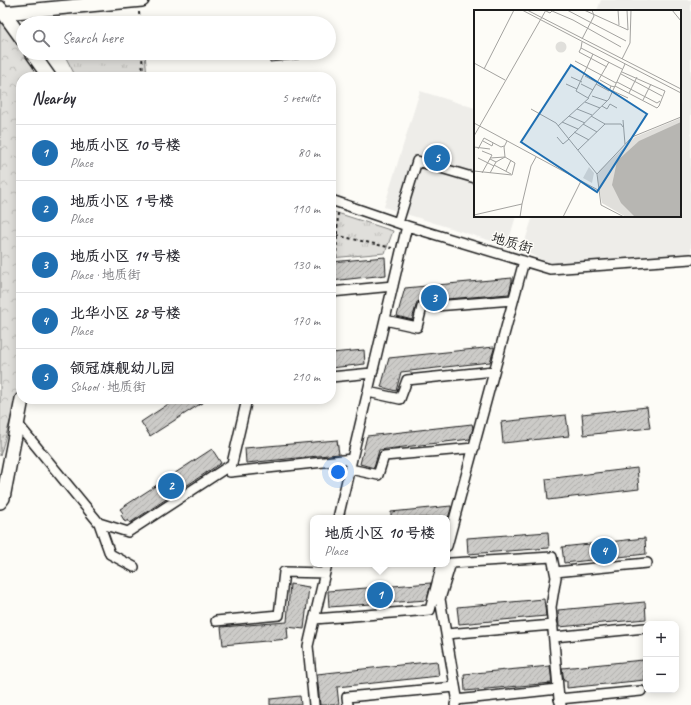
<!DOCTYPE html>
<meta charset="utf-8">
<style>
body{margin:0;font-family:Caveat,"LXGW WenKai TC",sans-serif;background:#f7f7f7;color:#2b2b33}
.controls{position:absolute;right:12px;bottom:12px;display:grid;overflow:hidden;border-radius:8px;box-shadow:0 2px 10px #0003}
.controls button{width:36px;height:36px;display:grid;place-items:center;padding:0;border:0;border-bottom:1px solid #e1e1e2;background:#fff;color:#2b2b33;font:20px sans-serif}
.you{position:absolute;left:338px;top:472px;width:14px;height:14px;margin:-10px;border:3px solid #fff;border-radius:50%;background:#1a73e8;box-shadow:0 0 0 6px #1a73e833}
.badge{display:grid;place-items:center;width:26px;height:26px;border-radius:50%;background:#1f6fb2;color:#fff;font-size:13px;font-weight:700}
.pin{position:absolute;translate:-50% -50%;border:2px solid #fff;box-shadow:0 1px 4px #0006}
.popup{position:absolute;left:310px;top:515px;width:140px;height:52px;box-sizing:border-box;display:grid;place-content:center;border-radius:8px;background:#fff;filter:drop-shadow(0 1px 3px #0005);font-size:13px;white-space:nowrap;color:#7c7c81}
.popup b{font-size:15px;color:#2b2b33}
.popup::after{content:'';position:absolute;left:50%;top:100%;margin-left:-8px;border:8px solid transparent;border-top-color:#fff}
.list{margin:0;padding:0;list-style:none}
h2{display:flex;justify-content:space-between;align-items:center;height:52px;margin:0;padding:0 16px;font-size:17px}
h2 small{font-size:13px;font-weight:400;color:#7c7c81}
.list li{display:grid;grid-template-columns:26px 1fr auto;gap:12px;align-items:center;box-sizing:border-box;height:56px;padding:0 16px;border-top:1px solid #e1e1e2}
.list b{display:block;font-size:15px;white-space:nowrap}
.list p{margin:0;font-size:13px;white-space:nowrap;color:#7c7c81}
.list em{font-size:13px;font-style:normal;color:#7c7c81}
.icon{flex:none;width:22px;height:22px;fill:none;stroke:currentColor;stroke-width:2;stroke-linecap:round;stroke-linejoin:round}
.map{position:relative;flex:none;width:691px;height:705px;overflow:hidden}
.search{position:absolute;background:#fff;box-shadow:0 2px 10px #0003;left:16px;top:16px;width:320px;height:44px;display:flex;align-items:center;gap:10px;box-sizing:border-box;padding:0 14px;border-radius:22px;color:#7c7c81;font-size:15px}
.panel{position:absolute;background:#fff;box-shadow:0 2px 10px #0003;left:16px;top:72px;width:320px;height:332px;border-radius:16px}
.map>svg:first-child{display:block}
.built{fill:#eeede9}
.grass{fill:url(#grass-tufts);stroke:#7e7e7c}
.park{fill:url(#park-crowns);stroke:#7e7e7c}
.building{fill:url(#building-hatch);stroke:#1c1c1c}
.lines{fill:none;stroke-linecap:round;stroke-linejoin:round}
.street-casing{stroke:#1c1c1c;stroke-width:12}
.secondary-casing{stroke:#1c1c1c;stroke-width:16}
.path{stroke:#1c1c1c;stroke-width:2;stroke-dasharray:3 3;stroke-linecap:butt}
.street{stroke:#fdfcf7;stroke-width:9}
.secondary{stroke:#fdfcf7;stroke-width:13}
.labels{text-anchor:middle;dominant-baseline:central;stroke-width:3;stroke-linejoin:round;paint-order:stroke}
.street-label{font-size:14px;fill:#1c1c1c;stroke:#fdfcf7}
.inset-road{fill:none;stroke:#a3a29f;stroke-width:1}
.view{fill:#1f6fb2;fill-opacity:0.15;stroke:#1f6fb2;stroke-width:2}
.inset-edge{fill:none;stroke:#1c1c1c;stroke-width:2}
</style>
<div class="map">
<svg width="691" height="705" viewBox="0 0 691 705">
<defs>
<pattern id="grass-tufts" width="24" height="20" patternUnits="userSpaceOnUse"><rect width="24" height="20" fill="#e0dfdb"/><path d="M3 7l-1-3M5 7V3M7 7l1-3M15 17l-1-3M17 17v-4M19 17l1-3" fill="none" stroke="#c0bfbb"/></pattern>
<pattern id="park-crowns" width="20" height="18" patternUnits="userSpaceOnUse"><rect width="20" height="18" fill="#e0dfdb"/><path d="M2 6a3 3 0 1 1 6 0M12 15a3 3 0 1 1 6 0" fill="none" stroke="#c0bfbb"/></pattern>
<pattern id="building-hatch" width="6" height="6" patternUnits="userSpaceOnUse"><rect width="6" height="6" fill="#cccbc8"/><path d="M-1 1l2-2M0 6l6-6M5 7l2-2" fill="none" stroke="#afaeab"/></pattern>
</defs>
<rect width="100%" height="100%" fill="#fdfcf7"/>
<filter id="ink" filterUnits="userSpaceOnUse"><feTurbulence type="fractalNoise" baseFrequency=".025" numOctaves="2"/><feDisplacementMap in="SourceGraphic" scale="8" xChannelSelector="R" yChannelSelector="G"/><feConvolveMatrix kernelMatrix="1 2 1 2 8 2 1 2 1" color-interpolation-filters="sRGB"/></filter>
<g filter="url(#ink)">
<path class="built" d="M 601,0 L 691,0 L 691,256 L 552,265 L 522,250 L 533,216 L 680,216 L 680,11 L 597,11 Z
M 420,91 L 475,108 L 475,216 L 516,216 L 507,246 L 384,207 Z"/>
<path class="grass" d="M 65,53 L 145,53 L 147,77 L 76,77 L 65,56 Z
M 331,211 L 393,231 L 385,253 L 331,258 Z"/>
<path class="park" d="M 0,22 L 23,48 L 23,53 L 27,53 L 45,77 L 21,77 L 21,383 L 0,456 Z"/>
<path class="building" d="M 269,53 L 299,53 L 299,59 L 270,62 Z
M 385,257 L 386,275 L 331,281 L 331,262 Z
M 512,278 L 512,281 L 509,294 L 422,301 L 417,302 L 412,320 L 397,316 L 405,288 Z
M 494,347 L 494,349 L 490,362 L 401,372 L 396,391 L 381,387 L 389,358 Z
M 364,350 L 365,364 L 331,368 L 331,353 Z
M 176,399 L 208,399 L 150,436 L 141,422 Z
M 647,407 L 650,428 L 584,435 L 582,414 Z
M 566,415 L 569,436 L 503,443 L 501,422 Z
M 472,424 L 473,428 L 470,439 L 379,450 L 374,468 L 360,464 L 367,436 Z
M 337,440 L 339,454 L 246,463 L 245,448 Z
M 212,449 L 221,463 L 130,523 L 128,520 L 125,522 L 121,515 L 123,513 L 120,509 Z
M 637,468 L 639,489 L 548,500 L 546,479 Z
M 451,506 L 451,509 L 448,518 L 391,518 L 391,512 Z
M 548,532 L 549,548 L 468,554 L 467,538 Z
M 645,538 L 646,554 L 564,563 L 562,547 Z
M 431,583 L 427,600 L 329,607 L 328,591 Z
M 290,584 L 309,587 L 304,629 L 287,627 L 288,639 L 223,645 L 221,627 L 287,622 Z
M 544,599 L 546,616 L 459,624 L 457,607 Z
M 645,602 L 646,619 L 559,627 L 558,610 Z
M 643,660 L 645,680 L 567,688 L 567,681 L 564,681 L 562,668 Z
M 437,661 L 439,676 L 337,687 L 339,705 L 320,705 L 317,674 Z
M 550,666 L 552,683 L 465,691 L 464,674 Z
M 300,696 L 301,705 L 270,705 L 270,699 Z"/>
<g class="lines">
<defs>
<path id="street" d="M 331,200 L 407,226 L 550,269 L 691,259
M 398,223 L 417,161 L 475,178
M 331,292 L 393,286
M 385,320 L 417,327 L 422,307 L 513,300
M 331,377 L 372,373
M 368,392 L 400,399 L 407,380 L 494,371
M 247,399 L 230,472 L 352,459
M 17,423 L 99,523 L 110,554 L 134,567
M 350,469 L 378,475 L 384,456 L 474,448
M 338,518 L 407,226
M 99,523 L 128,532 L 232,464
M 447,546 L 524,261
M 555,572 L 647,563
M 314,619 L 430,610 L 442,564
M 216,621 L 279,615 L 284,572 L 325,573
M 446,634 L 553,625
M 554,637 L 645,628
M 559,699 L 641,691
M 456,700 L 558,689
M 314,705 L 308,646 L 327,564
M 348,705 L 347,697 L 455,687
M 455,705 L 457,697 L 440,599 L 451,563 L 552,557 L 556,577 L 551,607 L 559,699 L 561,705"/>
<path id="secondary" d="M 0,8 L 23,40
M 4,13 L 142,0
M 32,53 L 49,77
M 0,502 L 3,498 L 22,399"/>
</defs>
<use href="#street" class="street-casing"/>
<use href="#secondary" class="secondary-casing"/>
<path class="path" d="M 139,12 L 140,23
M 142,53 L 143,77
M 331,234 L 392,248
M 336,258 L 338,212"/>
<use href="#street" class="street"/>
<use href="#secondary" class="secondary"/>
</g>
</g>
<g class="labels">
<g class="street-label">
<text transform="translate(512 243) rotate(17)">地质街</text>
</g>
</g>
<g transform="translate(474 10)">
<rect width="207" height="207" fill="#fdfcf7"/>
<path d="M 115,157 L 120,163 L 118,173 L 109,168 Z" fill="#e0dfdb"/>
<path d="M 207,108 L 207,207 L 152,207 L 128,193 L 123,168 L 125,161 L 161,127 Z" fill="#e0dfdb"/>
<path d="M81.5 37a5.5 5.5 0 1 1 11 0a5.5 5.5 0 1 1-11 0Z" fill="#e0dfdb"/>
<path d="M 207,112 L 207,207 L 161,207 L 147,193 L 138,175 L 143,151 L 165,131 Z" fill="#b7b6b2"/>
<path class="inset-road" d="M 48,0 L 207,83M 53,0 L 207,79M 93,0 L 152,31M 110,0 L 154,20 L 153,0M 144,0 L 145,15M 198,0 L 207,11M 72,1 L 76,3 L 78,1 L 99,10 L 147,37M 108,29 L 120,6 L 118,0M 108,32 L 107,38 L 148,59M 107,38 L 105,42 L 133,57M 119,44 L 102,81 L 114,88 L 135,52M 148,49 L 156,33 L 157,0M 101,51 L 142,73M 0,53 L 31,70M 10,59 L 40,0M 147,64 L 188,86M 111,66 L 122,72M 97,67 L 108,72M 126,70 L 137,76M 143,72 L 183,93 L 186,91M 92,74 L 103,79M 107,74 L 119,80M 122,74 L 135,81 L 137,76 L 141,77M 141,76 L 183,98 L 185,96 L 191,81 L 148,62M 139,81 L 154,88M 155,83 L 163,67M 118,86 L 133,91M 169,90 L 177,74M 111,92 L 126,98M 128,96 L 133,99 L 136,94 L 143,98M 57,99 L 82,113 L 123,164M 103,99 L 118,105M 95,106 L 111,113M 149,110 L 151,134M 88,112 L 104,119M 0,113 L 124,180M 109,114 L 123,122M 131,114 L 147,114 L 149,117M 84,116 L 115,88M 100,122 L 115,130M 0,126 L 72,0M 83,127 L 89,134 L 95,129M 95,128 L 135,89 L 151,54M 9,131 L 18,136 L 19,133M 0,137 L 16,139M 4,139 L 10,128 L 27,137 L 30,136M 104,140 L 131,114 L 117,106M 8,141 L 18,145 L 8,163M 31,147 L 30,137 L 33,131M 4,148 L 20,156M 16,149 L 22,152 L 31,147M 20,155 L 37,164M 0,161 L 38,165 L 41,153 L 31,147 L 16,148M 32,161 L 37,150M 16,163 L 22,152M 0,205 L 48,194 L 57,156 L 62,147M 46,207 L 48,194M 89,207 L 107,171M 150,207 L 127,195 L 123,164 L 158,127 L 207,107"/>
<path class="view" d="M 97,55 L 173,104 L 123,182 L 47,132 Z"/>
<rect width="207" height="207" class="inset-edge"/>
</g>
</svg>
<div class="controls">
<button>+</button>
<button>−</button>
</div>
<div class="you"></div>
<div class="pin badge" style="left:380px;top:595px">1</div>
<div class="popup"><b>地质小区 10 号楼</b>Place</div>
<div class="pin badge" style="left:171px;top:486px">2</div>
<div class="pin badge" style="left:434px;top:298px">3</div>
<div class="pin badge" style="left:604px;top:551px">4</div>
<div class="pin badge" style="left:437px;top:158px">5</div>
<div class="search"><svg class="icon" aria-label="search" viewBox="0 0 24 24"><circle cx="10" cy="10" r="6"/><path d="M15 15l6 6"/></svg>Search here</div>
<section class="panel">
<h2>Nearby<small>5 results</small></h2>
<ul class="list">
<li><span class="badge">1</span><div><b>地质小区 10 号楼</b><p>Place</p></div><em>80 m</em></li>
<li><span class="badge">2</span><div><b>地质小区 1 号楼</b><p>Place</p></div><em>110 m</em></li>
<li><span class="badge">3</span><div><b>地质小区 14 号楼</b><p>Place · 地质街</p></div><em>130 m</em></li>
<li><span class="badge">4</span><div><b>北华小区 28 号楼</b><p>Place</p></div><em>170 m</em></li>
<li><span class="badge">5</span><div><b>领冠旗舰幼儿园</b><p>School · 地质街</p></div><em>210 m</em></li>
</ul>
</section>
</div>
